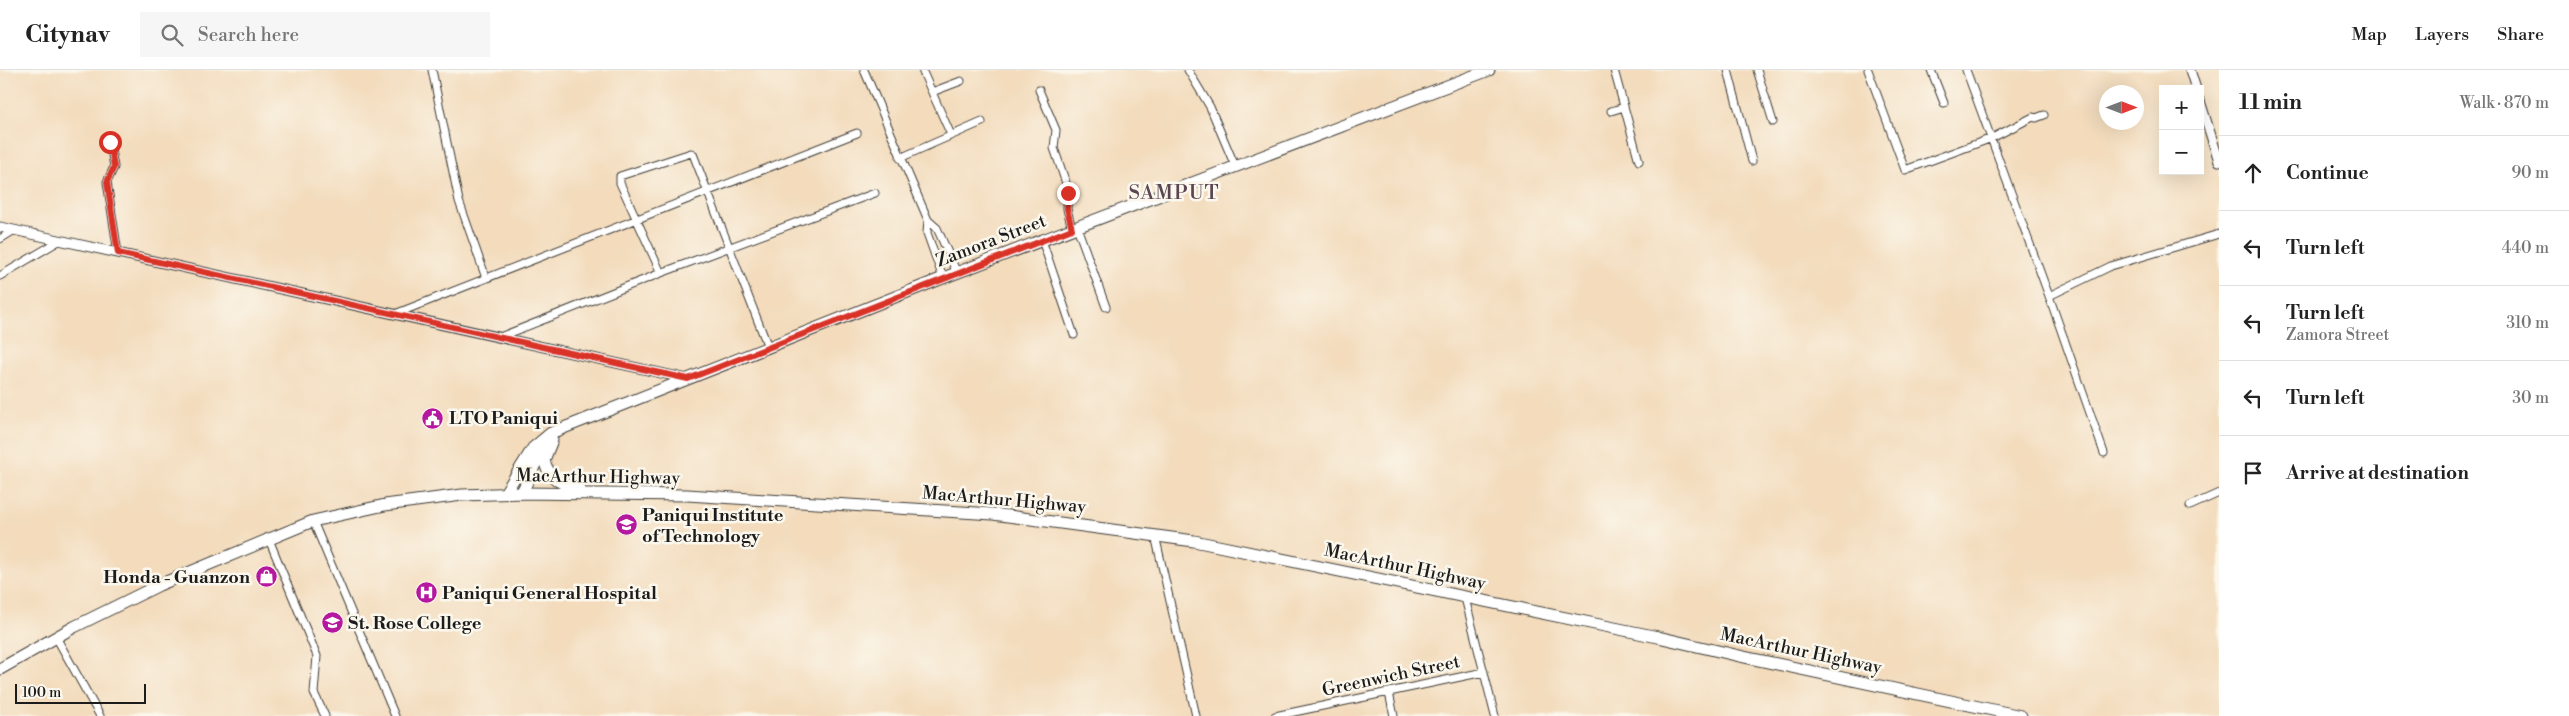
<!DOCTYPE html>
<meta charset="utf-8">
<style>
body{margin:0;font-family:"Libre Bodoni",serif;background:#f6f6f6;color:#222}
.controls{position:absolute;right:15px;top:15px;display:grid;overflow:hidden;border-radius:0px;box-shadow:0 5px 20px #0002}
.controls button{width:45px;height:45px;display:grid;place-items:center;padding:0;border:0;border-bottom:1px solid #e0e0e0;background:#fff;color:#222;font:25px sans-serif}
.compass{position:absolute;left:2099px;top:15px;width:45px;height:45px;border-radius:50%;background:#fff;box-shadow:0 5px 20px #0002;rotate:90deg}
.scale{position:absolute;left:15px;bottom:12px;width:131px;box-sizing:border-box;padding-left:5px;border:2px solid #1c1c1c;border-top:0;font-size:14px;line-height:18px;white-space:nowrap;color:#1c1c1c;-webkit-text-stroke:4px #fbf7ec;paint-order:stroke}
.stop{position:absolute;width:15px;height:15px;margin:-11px;border:4px solid #d93025;border-radius:50%;background:#fff}
.stop.end{background:#d93025;border-color:#fff;box-shadow:0 1px 5px #0008}
.list{margin:0;padding:0;list-style:none}
h2{display:flex;justify-content:space-between;align-items:center;height:65px;margin:0;padding:0 20px;font-size:21px}
h2 small{font-size:16px;font-weight:400;color:#767676}
.list li{display:grid;grid-template-columns:32px 1fr auto;gap:15px;align-items:center;box-sizing:border-box;height:75px;padding:0 20px;border-top:1px solid #e0e0e0}
.list b{display:block;font-size:19px;white-space:nowrap}
.list p{margin:0;font-size:16px;white-space:nowrap;color:#767676}
.list em{font-size:16px;font-style:normal;color:#767676}
.icon{flex:none;width:28px;height:28px;fill:none;stroke:currentColor;stroke-width:2;stroke-linecap:round;stroke-linejoin:round}
.map{position:relative;flex:none;width:2219px;height:646px;overflow:hidden}
header{display:flex;align-items:center;gap:30px;box-sizing:border-box;height:70px;padding:0 25px;background:#fff;border-bottom:1px solid #e0e0e0}
header strong{font-size:24px}
nav{display:flex;gap:28px;margin-inline-start:auto;font-size:18px}
.search{width:350px;height:45px;background:#f6f6f6;display:flex;align-items:center;gap:12px;box-sizing:border-box;padding:0 18px;border-radius:0px;color:#767676;font-size:19px}
main{display:flex}
aside{flex:1;background:#fff}
.map>svg:first-child{display:block}
.lines{fill:none;stroke-linecap:round;stroke-linejoin:round}
.minor-casing{stroke:#3c3934;stroke-width:9}
.tertiary-casing{stroke:#3c3934;stroke-width:11}
.primary-casing{stroke:#3c3934;stroke-width:13}
.trunk-casing{stroke:#3c3934;stroke-width:13}
.minor{stroke:#fff;stroke-width:7}
.tertiary{stroke:#fff;stroke-width:9}
.primary{stroke:#fff;stroke-width:11}
.trunk{stroke:#fff;stroke-width:11}
.route{stroke:#d93025;stroke-width:6}
.labels{text-anchor:middle;dominant-baseline:central;stroke-width:5;stroke-linejoin:round;paint-order:stroke}
.street-label{font-size:18px;fill:#1c1c1c;stroke:#fbf7ec}
.poi-label{font-size:18px;font-weight:bold;fill:#1c1c1c;stroke:#fbf7ec;text-anchor:start}
.quarter-label{font-size:20px;letter-spacing:1px;fill:#5b4552;stroke:#fbf7ec}
</style>
<header>
<strong>Citynav</strong>
<div class="search"><svg class="icon" aria-label="search" viewBox="0 0 24 24"><circle cx="10" cy="10" r="6"/><path d="M15 15l6 6"/></svg>Search here</div>
<nav><a>Map</a><a>Layers</a><a>Share</a></nav>
</header>
<main>
<div class="map">
<svg width="2219" height="646" viewBox="0 0 2219 646">
<rect width="100%" height="100%" fill="#fbf7ec"/>
<filter id="ink" filterUnits="userSpaceOnUse"><feTurbulence type="fractalNoise" baseFrequency=".02" numOctaves="2"/><feDisplacementMap in="SourceGraphic" scale="10" xChannelSelector="R" yChannelSelector="G"/><feConvolveMatrix kernelMatrix="1 2 1 2 8 2 1 2 1" color-interpolation-filters="sRGB"/></filter>
<filter id="wash" filterUnits="userSpaceOnUse"><feTurbulence type="fractalNoise" baseFrequency=".0096" numOctaves="4" result="noise"/><feDisplacementMap in="SourceGraphic" scale="20" xChannelSelector="R" yChannelSelector="G"/><feGaussianBlur stdDeviation="1.12" result="paint"/><feColorMatrix in="noise" values="0 0 0 0 0 0 0 0 0 0 0 0 0 0 0 0 0 1.4 0 .05"/><feComposite in="paint" operator="in"/></filter>
<g filter="url(#wash)">
<rect width="100%" height="100%" fill="#f3dbbc"/>
</g>
<g filter="url(#ink)">
<g class="lines">
<defs>
<path id="minor" d="M 432,0 L 459,131 L 486,208
M 864,0 L 928,150 L 937,158 L 957,203
M 922,0 L 951,65
M 1188,0 L 1210,37 L 1235,96
M 1614,0 L 1639,91
M 1728,0 L 1752,91
M 1757,0 L 1773,52
M 1868,0 L 1905,100 L 1992,68 L 2033,47 L 2036,48 L 2044,45
M 1931,0 L 1944,33
M 1966,0 L 2049,226 L 2104,383
M 1039,20 L 1056,60 L 1054,78 L 1068,119 L 1067,139 L 1072,159
M 932,22 L 961,11
M 1611,41 L 1624,37
M 110,73 L 114,97 L 107,112 L 118,183
M 900,88 L 982,52
M 928,150 L 927,163 L 943,208
M 1077,157 L 1106,237
M 0,169 L 13,161
M 1042,170 L 1074,265
M 661,203 L 620,113 L 620,106 L 691,83 L 693,84 L 768,277
M 0,206 L 59,171
M 2049,226 L 2111,196 L 2219,164
M 395,244 L 857,63
M 500,267 L 661,203 L 875,123
M 2190,436 L 2219,423
M 313,451 L 395,646
M 1155,465 L 1196,646
M 268,467 L 317,586 L 314,623 L 325,646
M 1465,528 L 1495,646
M 56,567 L 100,646
M 1389,623 L 1394,646
M 1275,646 L 1484,602"/>
<path id="tertiary" d="M 2190,0 L 2196,19
M 2200,31 L 2219,91
M 0,157 L 688,309"/>
<path id="primary" d="M 505,423 L 533,378 L 551,363 L 943,208 L 1489,0
M 521,423 C 532,406 536,384 551,371"/>
<path id="trunk" d="M 552,370 L 544,390 C 549,410 562,414 580,419
M 0,599 L 74,557 L 159,515 L 313,451 L 385,435 L 462,425 L 521,423 L 687,425 L 993,444 L 1194,471 L 1658,567 L 1744,587 L 2021,646"/>
</defs>
<use href="#minor" class="minor-casing"/>
<use href="#tertiary" class="tertiary-casing"/>
<use href="#primary" class="primary-casing"/>
<use href="#trunk" class="trunk-casing"/>
<use href="#minor" class="minor"/>
<use href="#tertiary" class="tertiary"/>
<use href="#primary" class="primary"/>
<use href="#trunk" class="trunk"/>
</g>
</g>
<g class="lines" filter="url(#ink)">
<path class="route" d="M 110,72 L 114,97 L 107,112 L 118,183 L 688,309 L 1072,159 L 1067,139 L 1068,123"/>
</g>
<defs>
<symbol id="civic-disc" viewBox="-11 -11 22 22"><circle r="9.5" fill="#b5179e" stroke="#fbf7ec"/><path d="M-.6-6.5H3V-4.5H.6V-3L4-1V1h2V6H-6V1h2V-1L-.6-3ZM-1.2 2.5V6h2.4V2.5Z" fill="#fff"/></symbol>
<symbol id="school-disc" viewBox="-11 -11 22 22"><circle r="9.5" fill="#b5179e" stroke="#fbf7ec"/><path d="M0-5L7-2L0 1L-7-2ZM-4 1L0 2.5L4 1V4Q0 6-4 4Z" fill="#fff"/></symbol>
<symbol id="shop-disc" viewBox="-11 -11 22 22"><circle r="9.5" fill="#b5179e" stroke="#fbf7ec"/><path d="M-5-2.5h2.3a2.7 3.5 0 0 1 5.4 0H5L5.5 6h-11ZM-1.5-2.5h3a1.5 2.3 0 0 0-3 0Z" fill="#fff"/></symbol>
<symbol id="hospital-disc" viewBox="-11 -11 22 22"><circle r="9.5" fill="#b5179e" stroke="#fbf7ec"/><path d="M-5-5h3v3.5h4V-5h3V5h-3V1.5h-4V5h-3Z" fill="#fff"/></symbol>
<symbol id="university-disc" viewBox="-11 -11 22 22"><circle r="9.5" fill="#b5179e" stroke="#fbf7ec"/><path d="M0-5L7-2L0 1L-7-2ZM-4 1L0 2.5L4 1V4Q0 6-4 4Z" fill="#fff"/></symbol>
</defs>
<g fill-rule="evenodd">
<use href="#civic-disc" x="420" y="336" width="25" height="25"/>
<use href="#school-disc" x="614" y="442" width="25" height="25"/>
<use href="#shop-disc" x="254" y="494" width="25" height="25"/>
<use href="#hospital-disc" x="414" y="510" width="25" height="25"/>
<use href="#university-disc" x="320" y="540" width="25" height="25"/>
</g>
<g class="labels">
<g class="street-label">
<text transform="translate(991 171) rotate(-21)">Zamora Street</text>
<text transform="translate(598 407) rotate(1)">MacArthur Highway</text>
<text transform="translate(1004 430) rotate(5)">MacArthur Highway</text>
<text transform="translate(1405 497) rotate(12)">MacArthur Highway</text>
<text transform="translate(1801 581) rotate(12)">MacArthur Highway</text>
<text transform="translate(1391 606) rotate(-12)">Greenwich Street</text>
</g>
<g class="poi-label">
<text x="449" y="348">LTO Paniqui</text>
<text x="642" y="445">Paniqui Institute<tspan x="642" dy="21">of Technology</tspan></text>
<text x="250" y="507" text-anchor="end">Honda - Guanzon</text>
<text x="442" y="523">Paniqui General Hospital</text>
<text x="348" y="553">St. Rose College</text>
</g>
<g class="quarter-label">
<text x="1174" y="123">SAMPUT</text>
</g>
</g>
</svg>
<div class="controls">
<button>+</button>
<button>−</button>
</div>
<svg class="compass" viewBox="-18 -18 36 36"><path d="M0-13l5 13h-10z" fill="#e53935"/><path d="M0 13l5-13h-10z" fill="#767676"/></svg>
<div class="scale">100 m</div>
<div class="stop" style="left:110px;top:72px"></div>
<div class="stop end" style="left:1068px;top:123px"></div>
</div>
<aside>
<h2>11 min<small>Walk · 870 m</small></h2>
<ul class="list">
<li><svg class="icon" aria-label="ahead" viewBox="0 0 24 24"><path d="M12 20V5M6 11l6-6 6 6"/></svg><div><b>Continue</b></div><em>90 m</em></li>
<li><svg class="icon" aria-label="left" viewBox="0 0 24 24"><path d="M17 20v-9H6M10 6l-5 5 5 5"/></svg><div><b>Turn left</b></div><em>440 m</em></li>
<li><svg class="icon" aria-label="left" viewBox="0 0 24 24"><path d="M17 20v-9H6M10 6l-5 5 5 5"/></svg><div><b>Turn left</b><p>Zamora Street</p></div><em>310 m</em></li>
<li><svg class="icon" aria-label="left" viewBox="0 0 24 24"><path d="M17 20v-9H6M10 6l-5 5 5 5"/></svg><div><b>Turn left</b></div><em>30 m</em></li>
<li><svg class="icon" aria-label="arrive" viewBox="0 0 24 24"><path d="M6 21V4h12l-3 4 3 4H6"/></svg><div><b>Arrive at destination</b></div></li>
</ul>
</aside>
</main>
